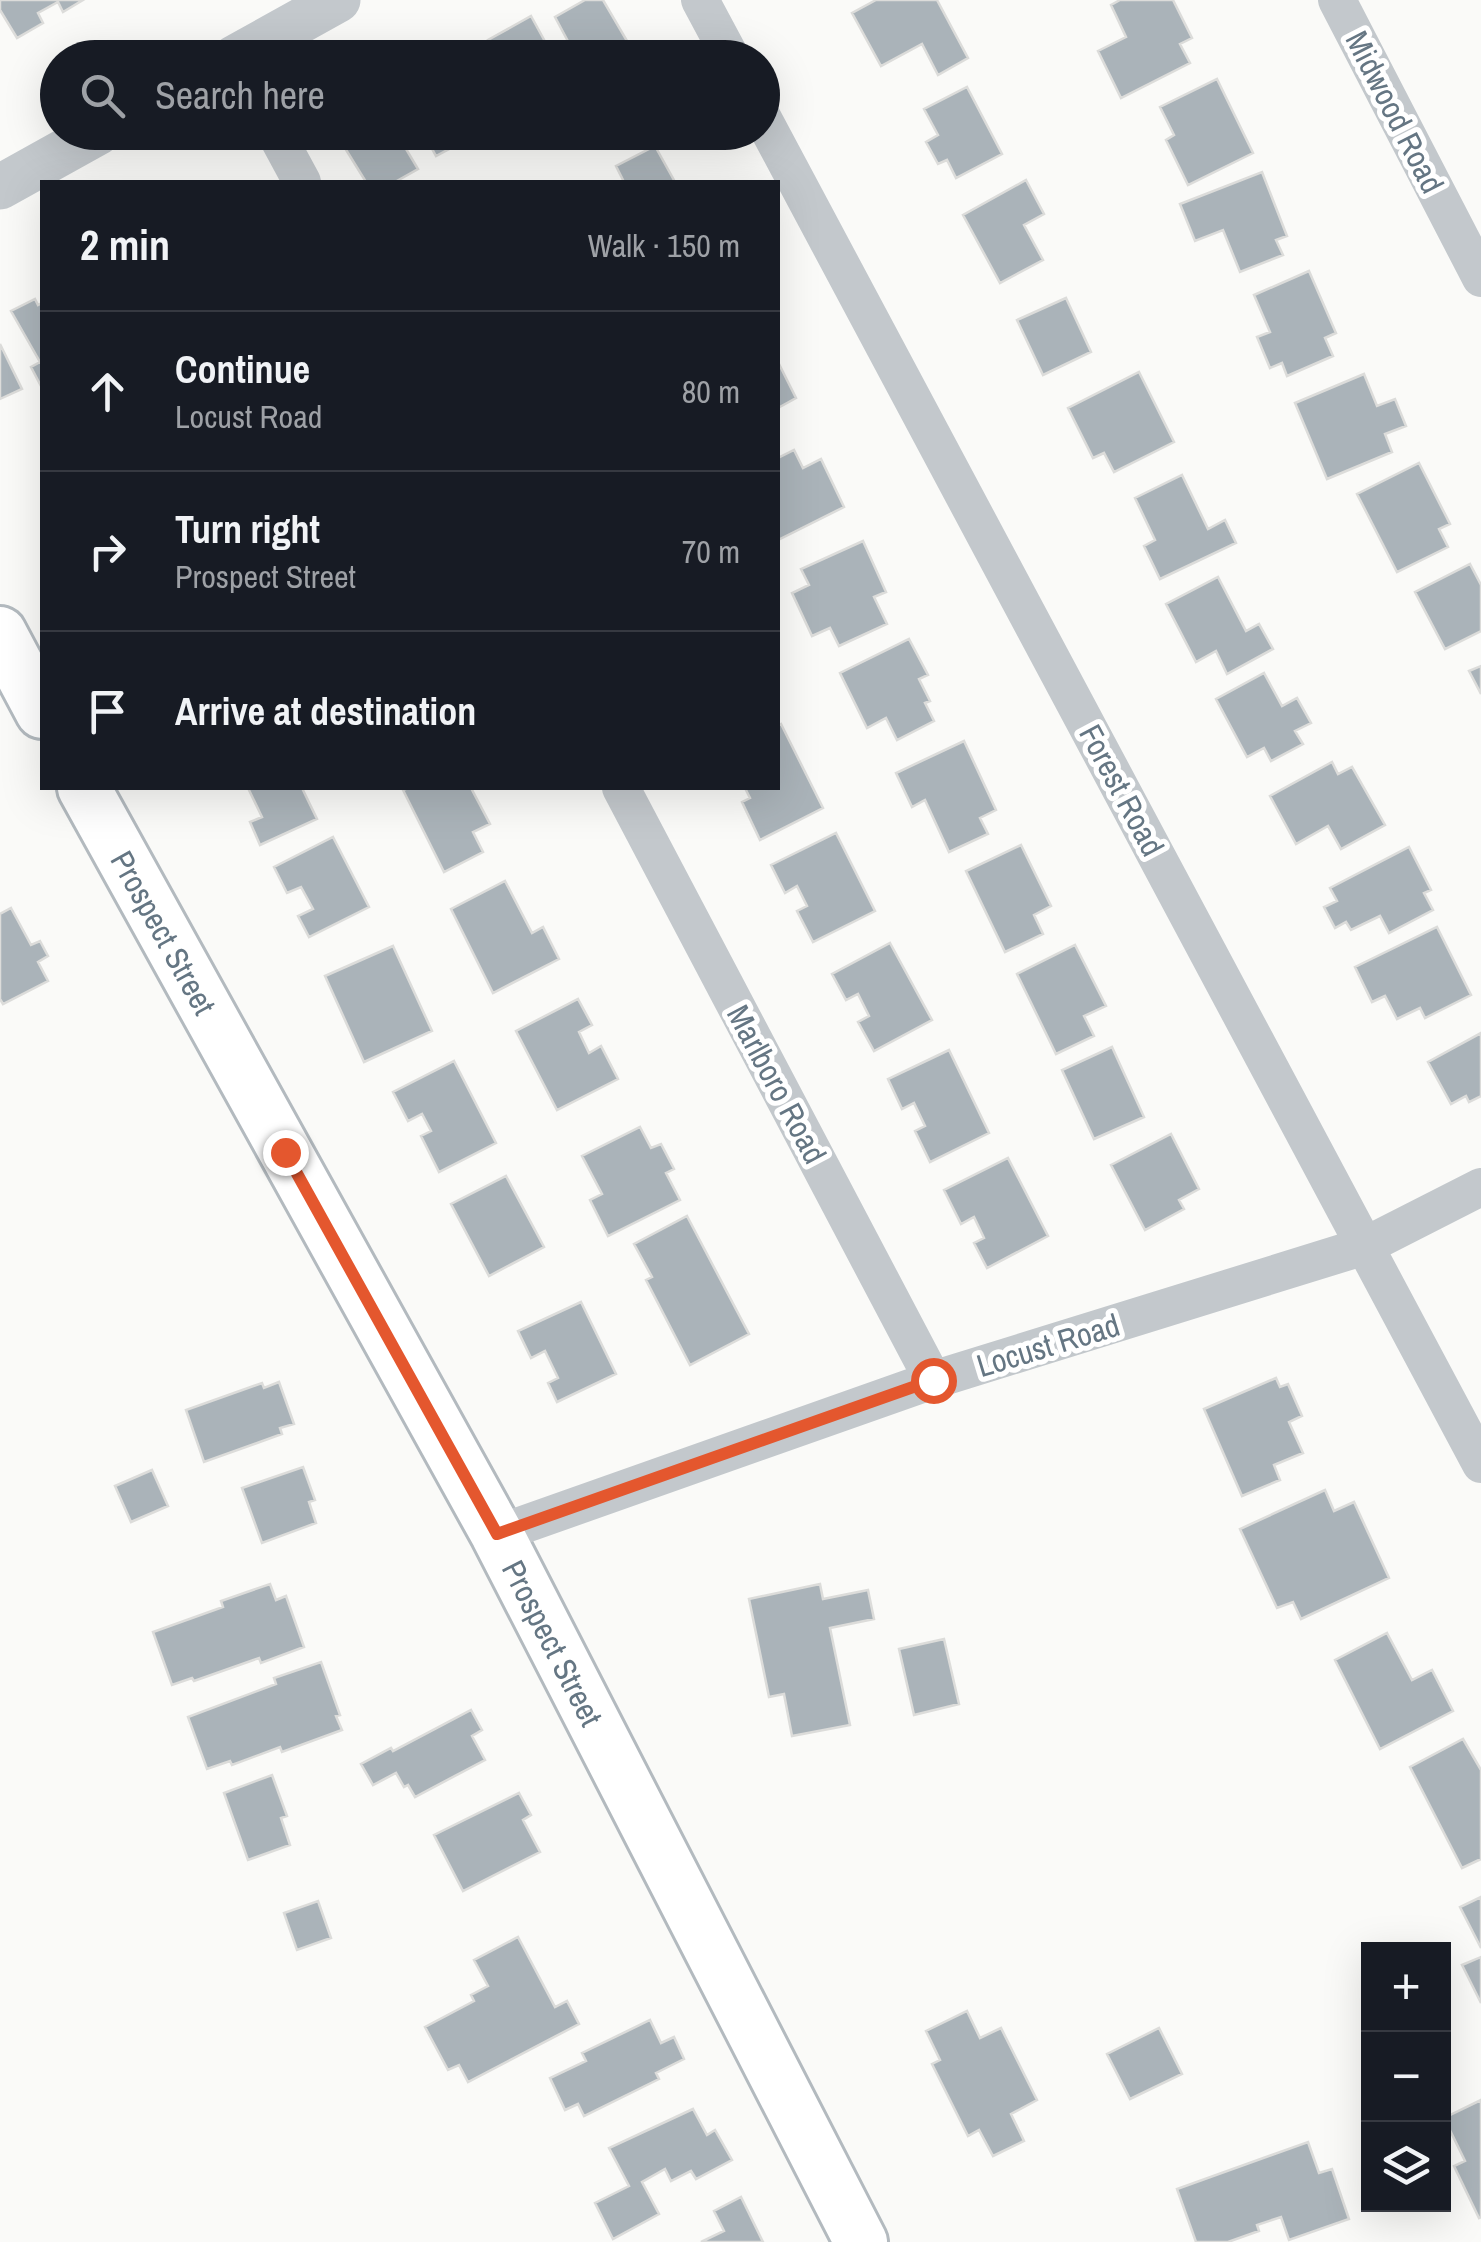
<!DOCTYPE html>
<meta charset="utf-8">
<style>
body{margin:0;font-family:"Archivo Narrow",sans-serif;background:#242831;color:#f1f3f6}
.controls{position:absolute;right:30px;bottom:30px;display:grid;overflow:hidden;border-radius:0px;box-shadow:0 10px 40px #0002}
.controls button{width:90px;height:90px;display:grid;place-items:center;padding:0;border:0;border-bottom:2px solid #363941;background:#171b24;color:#f1f3f6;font:50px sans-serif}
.stop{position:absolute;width:30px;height:30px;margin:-22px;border:8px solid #e4572e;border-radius:50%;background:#fff}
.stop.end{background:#e4572e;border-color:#fff;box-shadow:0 2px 10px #0008}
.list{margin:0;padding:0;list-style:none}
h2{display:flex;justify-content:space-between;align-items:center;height:130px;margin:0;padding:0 40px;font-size:42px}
h2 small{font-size:32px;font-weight:400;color:#9ea1a6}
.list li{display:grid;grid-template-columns:65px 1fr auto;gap:30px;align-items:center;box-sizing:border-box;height:160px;padding:0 40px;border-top:2px solid #363941}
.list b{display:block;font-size:38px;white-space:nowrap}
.list p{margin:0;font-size:32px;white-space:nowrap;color:#9ea1a6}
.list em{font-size:32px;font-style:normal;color:#9ea1a6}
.icon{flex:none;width:55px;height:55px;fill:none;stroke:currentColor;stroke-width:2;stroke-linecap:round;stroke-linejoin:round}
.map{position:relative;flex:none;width:1481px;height:2242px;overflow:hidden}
.search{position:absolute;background:#171b24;box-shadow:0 10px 40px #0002;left:40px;top:40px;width:740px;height:110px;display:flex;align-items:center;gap:25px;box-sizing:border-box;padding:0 35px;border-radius:55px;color:#9ea1a6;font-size:38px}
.panel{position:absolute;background:#171b24;box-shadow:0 10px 40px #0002;left:40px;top:180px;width:740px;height:610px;border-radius:0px}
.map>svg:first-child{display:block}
.building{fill:#aab3b9;stroke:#dcdcda;stroke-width:2.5}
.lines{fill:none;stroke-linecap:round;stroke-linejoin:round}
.secondary-casing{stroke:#b3babf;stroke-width:58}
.minor{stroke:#c3c8cc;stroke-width:38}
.tertiary{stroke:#c3c8cc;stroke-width:45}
.secondary{stroke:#fff;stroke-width:52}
.route{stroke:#e4572e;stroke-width:12}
.labels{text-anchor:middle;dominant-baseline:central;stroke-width:10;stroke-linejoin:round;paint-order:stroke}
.street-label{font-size:32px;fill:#657683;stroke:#fff}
</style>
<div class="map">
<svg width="1481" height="2242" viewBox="0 0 1481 2242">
<rect width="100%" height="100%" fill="#fafaf8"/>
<path class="building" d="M 0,0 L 83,0 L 63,12 L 58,2 L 38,13 L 43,23 L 17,38 L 0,10 Z
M 585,0 L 603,0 L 637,58 L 577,58 L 555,17 Z
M 876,0 L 937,0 L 968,58 L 938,75 L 922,44 L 881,66 L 852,13 Z
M 1120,0 L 1173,0 L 1192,38 L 1180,44 L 1190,63 L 1121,98 L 1098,51 L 1126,37 L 1111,5 Z
M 531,16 L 554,58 L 498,58 L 488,40 Z
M 1217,79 L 1253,153 L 1188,185 L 1166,140 L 1174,135 L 1160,107 Z
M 967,87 L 1002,154 L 956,178 L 947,160 L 938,164 L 926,142 L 938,135 L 924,109 Z
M 352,132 L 396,132 L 418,169 L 395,182 L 366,182 L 340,140 Z
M 423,132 L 479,132 L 479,133 L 436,156 Z
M 655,146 L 675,182 L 624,182 L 616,166 Z
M 1262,172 L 1287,236 L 1276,240 L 1283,255 L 1240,272 L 1223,230 L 1195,241 L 1180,204 Z
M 1026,180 L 1044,214 L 1024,225 L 1043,260 L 1000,283 L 963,215 Z
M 1309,271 L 1336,333 L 1325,338 L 1333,356 L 1287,376 L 1282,363 L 1270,368 L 1257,337 L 1270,332 L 1254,295 Z
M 1066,298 L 1091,352 L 1043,375 L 1017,320 Z
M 35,299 L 38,305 L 42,303 L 42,388 L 31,367 L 40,362 L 11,311 Z
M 0,344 L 22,389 L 0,399 Z
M 778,362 L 796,398 L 778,408 Z
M 1139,372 L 1174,442 L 1114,472 L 1104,453 L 1093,458 L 1068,408 Z
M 1364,374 L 1377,406 L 1395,399 L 1406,426 L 1385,434 L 1392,452 L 1327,479 L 1295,403 Z
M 794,450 L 803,468 L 821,459 L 844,507 L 778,540 L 778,458 Z
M 1419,463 L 1450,524 L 1439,529 L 1448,547 L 1397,572 L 1357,494 Z
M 1182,475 L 1208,529 L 1225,520 L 1236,543 L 1160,579 L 1144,546 L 1155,540 L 1135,498 Z
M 863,541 L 886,592 L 874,597 L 887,624 L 839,646 L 830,628 L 812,636 L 792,593 L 809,585 L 801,569 Z
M 1470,564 L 1481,585 L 1481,631 L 1445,649 L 1415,592 Z
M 1218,577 L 1246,631 L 1259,624 L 1273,649 L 1227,674 L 1216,651 L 1196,662 L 1166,604 Z
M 909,639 L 928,675 L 919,679 L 930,701 L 925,703 L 934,721 L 897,740 L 886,718 L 867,728 L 840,673 Z
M 1481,666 L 1481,694 L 1469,671 Z
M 1264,673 L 1282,706 L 1297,698 L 1311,723 L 1295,731 L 1303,744 L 1271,761 L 1264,748 L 1247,757 L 1216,699 Z
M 781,724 L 823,808 L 760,840 L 742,802 L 750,798 L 745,788 L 778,788 L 778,726 Z
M 964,741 L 996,810 L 980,818 L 988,834 L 949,852 L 925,800 L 912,807 L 896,773 Z
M 1332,762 L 1338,774 L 1352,767 L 1385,825 L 1341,849 L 1328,826 L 1296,844 L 1270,796 Z
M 248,788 L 302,788 L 317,819 L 260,845 L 250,822 L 262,817 Z
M 408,788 L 471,788 L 490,824 L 473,832 L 483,852 L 444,872 L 403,790 Z
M 836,833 L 875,911 L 813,942 L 797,911 L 807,906 L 797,886 L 785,893 L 771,865 Z
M 333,837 L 369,907 L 309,937 L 298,916 L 313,909 L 301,887 L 287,893 L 274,867 Z
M 1021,845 L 1051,906 L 1034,915 L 1043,934 L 1005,952 L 966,871 Z
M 1409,847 L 1431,890 L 1424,893 L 1433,910 L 1389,933 L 1380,916 L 1351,930 L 1346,922 L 1335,928 L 1324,907 L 1337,901 L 1330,888 Z
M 505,881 L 532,933 L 543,927 L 559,959 L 493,993 L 451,909 Z
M 11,908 L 31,945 L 40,941 L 48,956 L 38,962 L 48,981 L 3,1004 L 0,999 L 0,914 Z
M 1437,927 L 1471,995 L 1425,1018 L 1420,1008 L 1397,1019 L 1385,996 L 1372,1002 L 1355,967 Z
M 890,943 L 932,1020 L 874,1051 L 858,1022 L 869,1016 L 858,994 L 846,1000 L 832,974 Z
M 1075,945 L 1106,1006 L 1084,1016 L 1094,1036 L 1056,1054 L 1017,974 Z
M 393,946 L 432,1031 L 364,1062 L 325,976 Z
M 578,999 L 592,1025 L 579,1032 L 589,1053 L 601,1046 L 618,1079 L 557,1110 L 516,1031 Z
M 1481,1033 L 1481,1096 L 1469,1102 L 1466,1096 L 1451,1104 L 1428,1062 Z
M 1112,1047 L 1144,1117 L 1094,1139 L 1062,1070 Z
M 949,1050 L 989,1133 L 930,1162 L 915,1131 L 925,1126 L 914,1103 L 902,1109 L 888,1079 Z
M 454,1061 L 496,1143 L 439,1172 L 421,1136 L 431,1131 L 422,1114 L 408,1121 L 393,1092 Z
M 640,1127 L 651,1148 L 661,1144 L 674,1169 L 666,1173 L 680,1200 L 608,1236 L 590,1200 L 602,1194 L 582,1156 Z
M 1171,1134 L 1199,1189 L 1179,1200 L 1184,1209 L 1145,1230 L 1111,1165 Z
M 1008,1158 L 1048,1236 L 987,1268 L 974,1243 L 984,1238 L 974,1217 L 961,1224 L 944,1190 Z
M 506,1176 L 544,1247 L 489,1276 L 451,1204 Z
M 687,1216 L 749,1334 L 690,1365 L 646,1280 L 652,1277 L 634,1244 Z
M 581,1302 L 616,1374 L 557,1402 L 548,1383 L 558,1378 L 545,1351 L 531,1358 L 518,1331 Z
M 1276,1378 L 1280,1387 L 1288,1384 L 1302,1416 L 1289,1422 L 1303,1453 L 1274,1465 L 1280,1480 L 1242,1496 L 1204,1409 Z
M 279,1382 L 294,1424 L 280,1428 L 282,1434 L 204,1462 L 186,1410 L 262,1383 L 264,1388 Z
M 303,1467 L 315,1500 L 309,1502 L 316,1523 L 262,1543 L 242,1488 Z
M 152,1470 L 168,1506 L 131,1522 L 115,1486 Z
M 1325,1490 L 1334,1511 L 1354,1502 L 1389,1578 L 1301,1619 L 1293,1602 L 1277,1608 L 1240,1529 Z
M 270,1584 L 276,1600 L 286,1596 L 304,1647 L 261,1663 L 259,1658 L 194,1681 L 192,1678 L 172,1685 L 153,1632 L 223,1607 L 221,1601 Z
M 820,1584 L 823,1599 L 868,1590 L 874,1619 L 830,1628 L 850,1725 L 792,1736 L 784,1694 L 769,1697 L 749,1599 Z
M 1387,1633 L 1412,1680 L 1432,1670 L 1453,1711 L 1380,1749 L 1335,1660 Z
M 944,1639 L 959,1704 L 914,1715 L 899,1649 Z
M 321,1662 L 340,1715 L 336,1716 L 342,1730 L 282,1752 L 280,1747 L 232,1765 L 230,1761 L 207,1769 L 188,1717 L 276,1684 L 274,1678 Z
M 471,1710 L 482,1730 L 472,1736 L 485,1760 L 415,1797 L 408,1785 L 404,1787 L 396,1773 L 373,1785 L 361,1764 L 391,1748 L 393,1751 Z
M 1463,1739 L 1481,1770 L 1481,1859 L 1462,1868 L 1410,1767 Z
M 272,1775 L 287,1816 L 281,1818 L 290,1845 L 248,1860 L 224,1793 Z
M 519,1793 L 531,1815 L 523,1820 L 540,1852 L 463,1891 L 434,1835 Z
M 1481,1897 L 1481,1948 L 1460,1907 Z
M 318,1901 L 331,1938 L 297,1950 L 284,1913 Z
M 518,1937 L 555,2007 L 567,2001 L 579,2024 L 468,2082 L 459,2065 L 448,2070 L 425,2027 L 474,2001 L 471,1995 L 488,1986 L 474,1960 Z
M 1481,1957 L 1481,2003 L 1462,1965 Z
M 967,2011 L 980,2038 L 1001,2028 L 1037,2100 L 1011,2114 L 1024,2141 L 993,2156 L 979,2130 L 968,2136 L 932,2064 L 940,2060 L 926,2031 Z
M 650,2020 L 661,2043 L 674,2037 L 684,2059 L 656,2073 L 659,2079 L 584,2116 L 578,2104 L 565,2110 L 550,2078 L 586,2061 L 582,2053 Z
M 1159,2028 L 1182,2074 L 1130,2099 L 1107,2054 Z
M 1481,2100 L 1481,2217 L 1479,2218 L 1454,2166 L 1465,2161 L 1444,2118 Z
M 693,2109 L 707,2135 L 715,2130 L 732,2160 L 696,2179 L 691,2171 L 671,2181 L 665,2169 L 642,2182 L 659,2214 L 613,2239 L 595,2203 L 629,2186 L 609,2148 Z
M 1308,2142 L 1319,2173 L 1332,2169 L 1349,2219 L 1289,2240 L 1281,2217 L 1257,2225 L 1259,2231 L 1228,2242 L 1196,2242 L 1177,2189 Z
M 741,2197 L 763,2242 L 701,2242 L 724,2231 L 714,2211 Z"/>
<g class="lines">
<defs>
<g id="secondary">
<path d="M 0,633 L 42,712"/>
<path id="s1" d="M 84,788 L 497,1534 L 861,2242"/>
</g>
</defs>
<use href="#secondary" class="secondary-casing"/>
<path class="minor" d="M 700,0 L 731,58
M 1337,0 L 1481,278
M 762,117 L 1481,1464
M 275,132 L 302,182
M 621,788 L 933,1380
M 497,1534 L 933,1380 L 1365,1246 L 1481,1187"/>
<path class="tertiary" d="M 234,58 L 338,0
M 0,187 L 99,132"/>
<use href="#secondary" class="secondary"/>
</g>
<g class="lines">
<path class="route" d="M 285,1152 L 497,1534 L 933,1380"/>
</g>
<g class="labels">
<g class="street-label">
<text transform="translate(1395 112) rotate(63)">Midwood Road</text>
<text transform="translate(1122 790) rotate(62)">Forest Road</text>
<text stroke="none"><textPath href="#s1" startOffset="165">Prospect Street</textPath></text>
<text transform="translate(777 1084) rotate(62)">Marlboro Road</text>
<text transform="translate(1048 1345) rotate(-17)">Locust Road</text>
<text stroke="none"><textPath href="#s1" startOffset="975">Prospect Street</textPath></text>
</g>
</g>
</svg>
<div class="controls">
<button>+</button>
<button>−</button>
<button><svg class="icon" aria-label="layers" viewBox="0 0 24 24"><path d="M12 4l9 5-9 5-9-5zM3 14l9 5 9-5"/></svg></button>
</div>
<div class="stop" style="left:933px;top:1380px"></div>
<div class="stop end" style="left:285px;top:1152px"></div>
<div class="search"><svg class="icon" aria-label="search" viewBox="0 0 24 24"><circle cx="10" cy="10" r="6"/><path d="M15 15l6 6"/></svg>Search here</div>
<section class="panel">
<h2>2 min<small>Walk · 150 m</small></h2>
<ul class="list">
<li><svg class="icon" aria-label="ahead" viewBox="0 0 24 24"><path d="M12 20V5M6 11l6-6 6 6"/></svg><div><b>Continue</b><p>Locust Road</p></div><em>80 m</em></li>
<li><svg class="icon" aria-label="right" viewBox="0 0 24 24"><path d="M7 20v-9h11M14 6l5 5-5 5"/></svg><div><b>Turn right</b><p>Prospect Street</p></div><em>70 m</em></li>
<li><svg class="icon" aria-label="arrive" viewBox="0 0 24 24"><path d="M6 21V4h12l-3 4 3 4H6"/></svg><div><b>Arrive at destination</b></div></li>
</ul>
</section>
</div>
